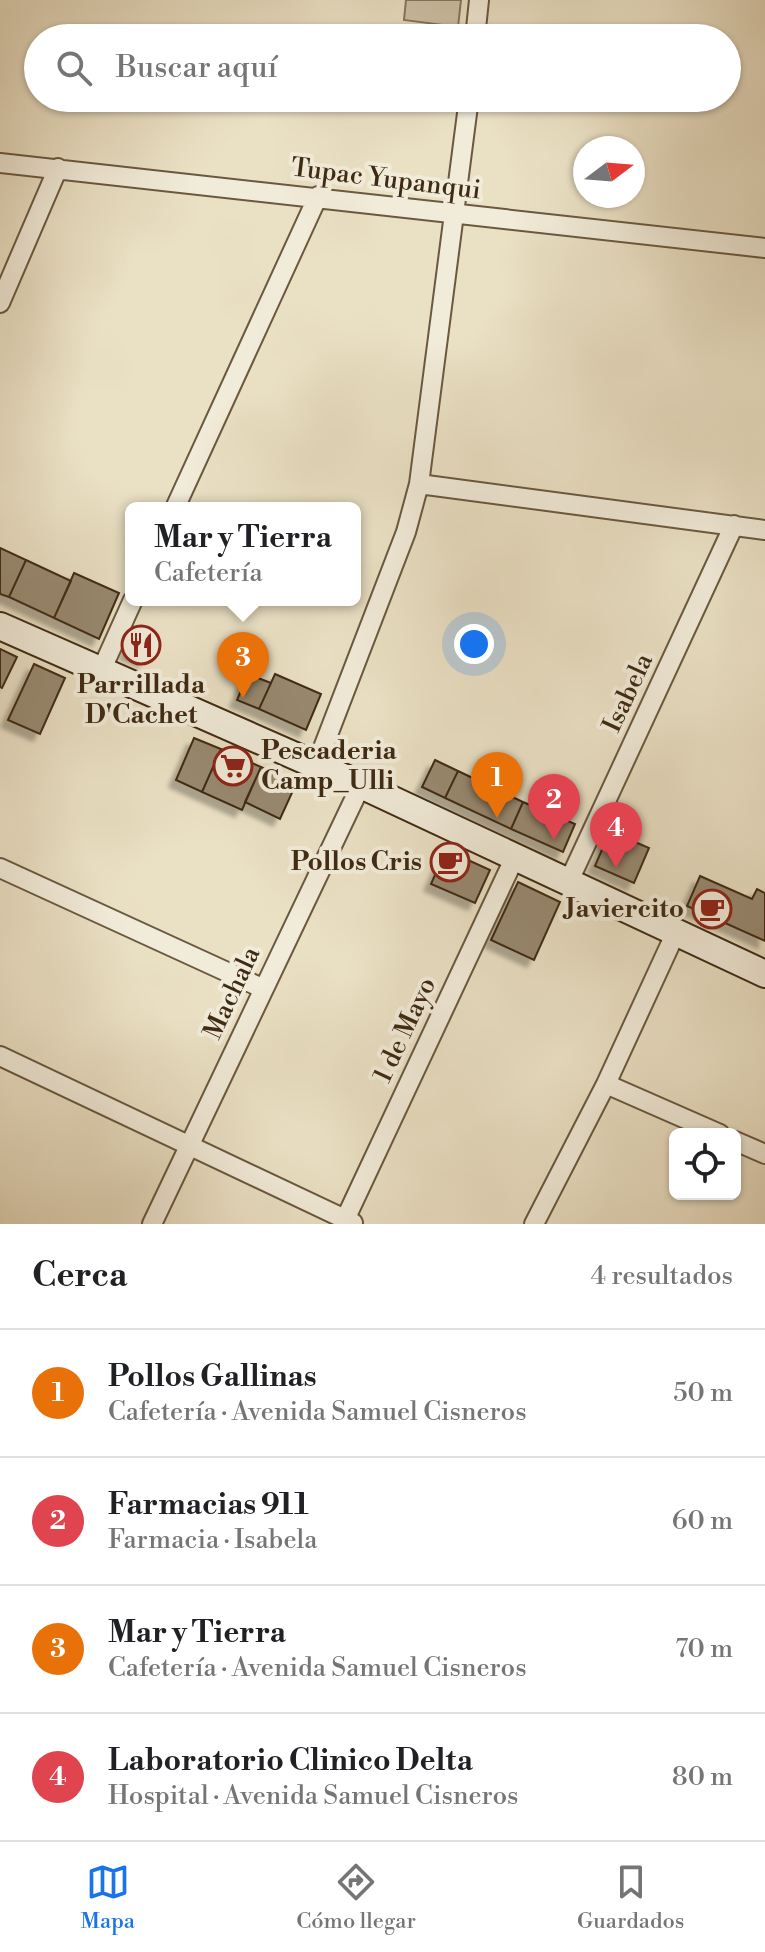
<!DOCTYPE html>
<html lang="es">
<meta charset="utf-8">
<style>
body{margin:0;font-family:"Libre Bodoni",serif;background:#f2f2f2;color:#202124}
.controls{position:absolute;right:24px;bottom:24px;display:grid;overflow:hidden;border-radius:12px;box-shadow:0 2px 6px #0004}
.controls button{width:72px;height:72px;display:grid;place-items:center;padding:0;border:0;border-bottom:2px solid #e0e0e0;background:#fff;color:#202124;font:40px sans-serif}
.compass{position:absolute;left:573px;top:136px;width:72px;height:72px;border-radius:50%;background:#fff;box-shadow:0 2px 6px #0004;rotate:74deg}
.you{position:absolute;left:474px;top:644px;width:28px;height:28px;margin:-20px;border:6px solid #fff;border-radius:50%;background:#1a73e8;box-shadow:0 0 0 12px #1a73e833}
.badge{display:grid;place-items:center;width:52px;height:52px;border-radius:50%;background:#1a73e8;color:#fff;font-size:26px;font-weight:700}
.pin{position:absolute;translate:-50% -66px;filter:drop-shadow(0 2px 4px #0008)}
.pin::after{content:'';position:absolute;top:42px;width:28px;height:24px;background:inherit;clip-path:polygon(0 0,100% 0,50% 100%)}
.popup{position:absolute;left:125px;top:502px;width:236px;height:104px;box-sizing:border-box;display:grid;place-content:center;border-radius:12px;background:#fff;filter:drop-shadow(0 2px 6px #0005);font-size:26px;white-space:nowrap;color:#757577}
.popup b{font-size:30px;color:#202124}
.popup::after{content:'';position:absolute;left:50%;top:100%;margin-left:-16px;border:16px solid transparent;border-top-color:#fff}
.list{margin:0;padding:0;list-style:none}
h2{display:flex;justify-content:space-between;align-items:center;height:104px;margin:0;padding:0 32px;font-size:34px}
h2 small{font-size:26px;font-weight:400;color:#757577}
.list li{display:grid;grid-template-columns:52px 1fr auto;gap:24px;align-items:center;box-sizing:border-box;height:128px;padding:0 32px;border-top:2px solid #e0e0e0}
.list b{display:block;font-size:30px;white-space:nowrap}
.list p{margin:0;font-size:26px;white-space:nowrap;color:#757577}
.list em{font-size:26px;font-style:normal;color:#757577}
.icon{flex:none;width:44px;height:44px;fill:none;stroke:currentColor;stroke-width:2;stroke-linecap:round;stroke-linejoin:round}
.map{position:relative;flex:none;width:765px;height:1224px;overflow:hidden}
.search{position:absolute;background:#fff;box-shadow:0 2px 6px #0004;left:24px;right:24px;top:24px;height:88px;display:flex;align-items:center;gap:20px;box-sizing:border-box;padding:0 28px;border-radius:44px;color:#757577;font-size:30px}
.sheet{height:616px;background:#fff}
nav{display:flex;justify-content:space-around;align-items:center;box-sizing:border-box;height:112px;border-top:2px solid #e0e0e0;background:#fff;font-size:22px;color:#757577}
nav a{display:grid;justify-items:center;gap:4px}
nav .on{color:#1a73e8}
.map>svg:first-child{display:block}
.green{fill:#cdc1a6;stroke:#86765c;stroke-width:2}
.building{fill:#98896f;stroke:#3f2a13;stroke-width:2;filter:url(#shadow)}
.lines{fill:none;stroke-linecap:round;stroke-linejoin:round}
.street-casing{stroke:#6a583f;stroke-width:22}
.secondary-casing{stroke:#3f2a13;stroke-width:30}
.street{stroke:#f1ebd9;stroke-width:18}
.secondary{stroke:#f1ebd9;stroke-width:26}
.labels{text-anchor:middle;dominant-baseline:central;stroke-width:8;stroke-linejoin:round;paint-order:stroke}
.street-label{font-size:26px;fill:#3f2a13;stroke:#f1ebd9}
.poi-label{font-size:26px;font-weight:bold;fill:#3f2a13;stroke:#f1ebd9;text-anchor:end}
</style>
<div class="map">
<svg width="765" height="1224" viewBox="0 0 765 1224">
<defs>
<filter id="shadow"><feDropShadow dx="-7" dy="7" stdDeviation="2" flood-color="#0004"/></filter>
</defs>
<rect width="100%" height="100%" fill="#eae0c4"/>
<filter id="stains"><feTurbulence type="fractalNoise" baseFrequency=".0025" numOctaves="4"/><feColorMatrix values="0 0 0 0 .2 0 0 0 0 .09 0 0 0 0 .02 0 0 0 .5 -.17"/></filter>
<radialGradient id="worn" r=".72"><stop offset=".6" stop-color="#630" stop-opacity="0"/><stop offset="1" stop-color="#630" stop-opacity=".3"/></radialGradient>
<path class="green" d="M 406,0 L 461,0 L 458,27 L 404,20 Z"/>
<path class="building" d="M 0,548 L 26,560 L 9,597 L 0,594 Z
M 26,560 L 71,581 L 54,618 L 9,597 Z
M 74,573 L 119,593 L 99,639 L 54,618 Z
M 136,630 L 155,638 L 145,660 L 127,652 Z
M 0,649 L 17,657 L 2,688 L 0,687 Z
M 34,664 L 65,678 L 40,734 L 8,720 Z
M 248,674 L 271,683 L 259,709 L 237,700 Z
M 275,674 L 321,694 L 306,730 L 259,709 Z
M 194,738 L 221,749 L 202,792 L 176,780 Z
M 221,749 L 261,767 L 242,810 L 202,792 Z
M 435,760 L 458,771 L 445,798 L 422,787 Z
M 261,767 L 296,784 L 280,819 L 245,802 Z
M 458,771 L 523,802 L 511,829 L 445,798 Z
M 523,802 L 575,824 L 563,852 L 511,829 Z
M 610,831 L 649,848 L 634,883 L 595,866 Z
M 446,850 L 490,870 L 475,903 L 431,884 Z
M 700,876 L 752,899 L 757,889 L 765,893 L 765,941 L 687,906 Z
M 518,882 L 560,902 L 534,960 L 491,940 Z"/>
<g class="lines">
<defs>
<path id="street" d="M 475,38 L 479,0
M 0,163 L 765,248
M 0,303 L 58,168
M 419,484 L 765,530
M 175,508 L 318,196
M 101,671 L 133,600
M 316,766 L 406,532 L 419,484 L 469,98
M 0,868 L 262,988
M 568,883 L 734,525
M 0,1056 L 353,1223
M 606,1084 L 720,1134
M 735,1141 L 765,1154
M 152,1224 L 361,785
M 343,1224 L 514,859
M 534,1224 L 606,1084 L 676,932"/>
<path id="secondary" d="M 0,626 L 361,785 L 765,974"/>
</defs>
<use href="#street" class="street-casing"/>
<use href="#secondary" class="secondary-casing"/>
<use href="#street" class="street"/>
<use href="#secondary" class="secondary"/>
</g>
<defs>
<symbol id="restaurant-ring" viewBox="-11 -11 22 22"><circle r="9.5" fill="#f1ebd9" stroke="#8f2418" stroke-width="1.5"/><path d="M-5-6h1v4h1v-4h1v4h1v-4h1v5L-1.5 .5V6h-2V.5L-5-1ZM5-6V6H3V1.5H1.5Q1.5-4 5-6Z" fill="#8f2418"/></symbol>
<symbol id="supermarket-ring" viewBox="-11 -11 22 22"><circle r="9.5" fill="#f1ebd9" stroke="#8f2418" stroke-width="1.5"/><path d="M-6-5.5h2.5l.6 2H6L4.5 2H-2.5L-4.4-4H-6ZM-1.5 3.2a1.3 1.3 0 1 0 .1 0ZM3 3.2a1.3 1.3 0 1 0 .1 0Z" fill="#8f2418"/></symbol>
<symbol id="cafe-ring" viewBox="-11 -11 22 22"><circle r="9.5" fill="#f1ebd9" stroke="#8f2418" stroke-width="1.5"/><path d="M-5.5-4.5H6V0H3Q3 3.5 0 3.5H-2.5Q-5.5 3.5-5.5 0ZM3-3.2v2h1.7v-2ZM-6 4.5H4V6H-6Z" fill="#8f2418"/></symbol>
</defs>
<g fill-rule="evenodd">
<use href="#restaurant-ring" x="119" y="623" width="44" height="44"/>
<use href="#supermarket-ring" x="211" y="744" width="44" height="44"/>
<use href="#cafe-ring" x="428" y="840" width="44" height="44"/>
<use href="#cafe-ring" x="690" y="887" width="44" height="44"/>
</g>
<g class="labels">
<g class="street-label">
<text transform="translate(386 179) rotate(7)">Tupac Yupanqui</text>
<text transform="translate(628 693) rotate(-65)">Isabela</text>
<text transform="translate(232 993) rotate(-65)">Machala</text>
<text transform="translate(405 1030) rotate(-65)">1 de Mayo</text>
</g>
<g class="poi-label">
<text x="141" y="685" text-anchor="middle">Parrillada<tspan x="141" dy="30">D'Cachet</tspan></text>
<text x="261" y="751" text-anchor="start">Pescaderia<tspan x="261" dy="30">Camp_Ulli</tspan></text>
<text x="422" y="862">Pollos Cris</text>
<text x="684" y="909">Javiercito</text>
</g>
</g>
<rect width="100%" height="100%" filter="url(#stains)"/>
<rect width="100%" height="100%" fill="url(#worn)"/>
</svg>
<div class="controls">
<button><svg class="icon" aria-label="locate" viewBox="0 0 24 24"><circle cx="12" cy="12" r="6"/><path d="M12 2v4M12 18v4M2 12h4M18 12h4"/></svg></button>
</div>
<svg class="compass" viewBox="-18 -18 36 36"><path d="M0-13l5 13h-10z" fill="#e53935"/><path d="M0 13l5-13h-10z" fill="#757577"/></svg>
<div class="you"></div>
<div class="pin badge" style="left:497px;top:818px;background:#e8710a">1</div>
<div class="pin badge" style="left:554px;top:840px;background:#e0444e">2</div>
<div class="pin badge" style="left:243px;top:698px;background:#e8710a">3</div>
<div class="popup"><b>Mar y Tierra</b>Cafetería</div>
<div class="pin badge" style="left:616px;top:868px;background:#e0444e">4</div>
<div class="search"><svg class="icon" aria-label="search" viewBox="0 0 24 24"><circle cx="10" cy="10" r="6"/><path d="M15 15l6 6"/></svg>Buscar aquí</div>
</div>
<section class="sheet">
<h2>Cerca<small>4 resultados</small></h2>
<ul class="list">
<li><span class="badge" style="background:#e8710a">1</span><div><b>Pollos Gallinas</b><p>Cafetería · Avenida Samuel Cisneros</p></div><em>50 m</em></li>
<li><span class="badge" style="background:#e0444e">2</span><div><b>Farmacias 911</b><p>Farmacia · Isabela</p></div><em>60 m</em></li>
<li><span class="badge" style="background:#e8710a">3</span><div><b>Mar y Tierra</b><p>Cafetería · Avenida Samuel Cisneros</p></div><em>70 m</em></li>
<li><span class="badge" style="background:#e0444e">4</span><div><b>Laboratorio Clinico Delta</b><p>Hospital · Avenida Samuel Cisneros</p></div><em>80 m</em></li>
</ul>
</section>
<nav>
<a class="on"><svg class="icon" aria-label="map" viewBox="0 0 24 24"><path d="M3 6l6-2 6 2 6-2v14l-6 2-6-2-6 2zM9 4v14M15 6v14"/></svg>Mapa</a>
<a><svg class="icon" aria-label="directions" viewBox="0 0 24 24"><path d="M12 3l9 9-9 9-9-9zM9 14v-3h6M13 9l2 2-2 2"/></svg>Cómo llegar</a>
<a><svg class="icon" aria-label="saved" viewBox="0 0 24 24"><path d="M7 4h10v16l-5-4-5 4z"/></svg>Guardados</a>
</nav>
